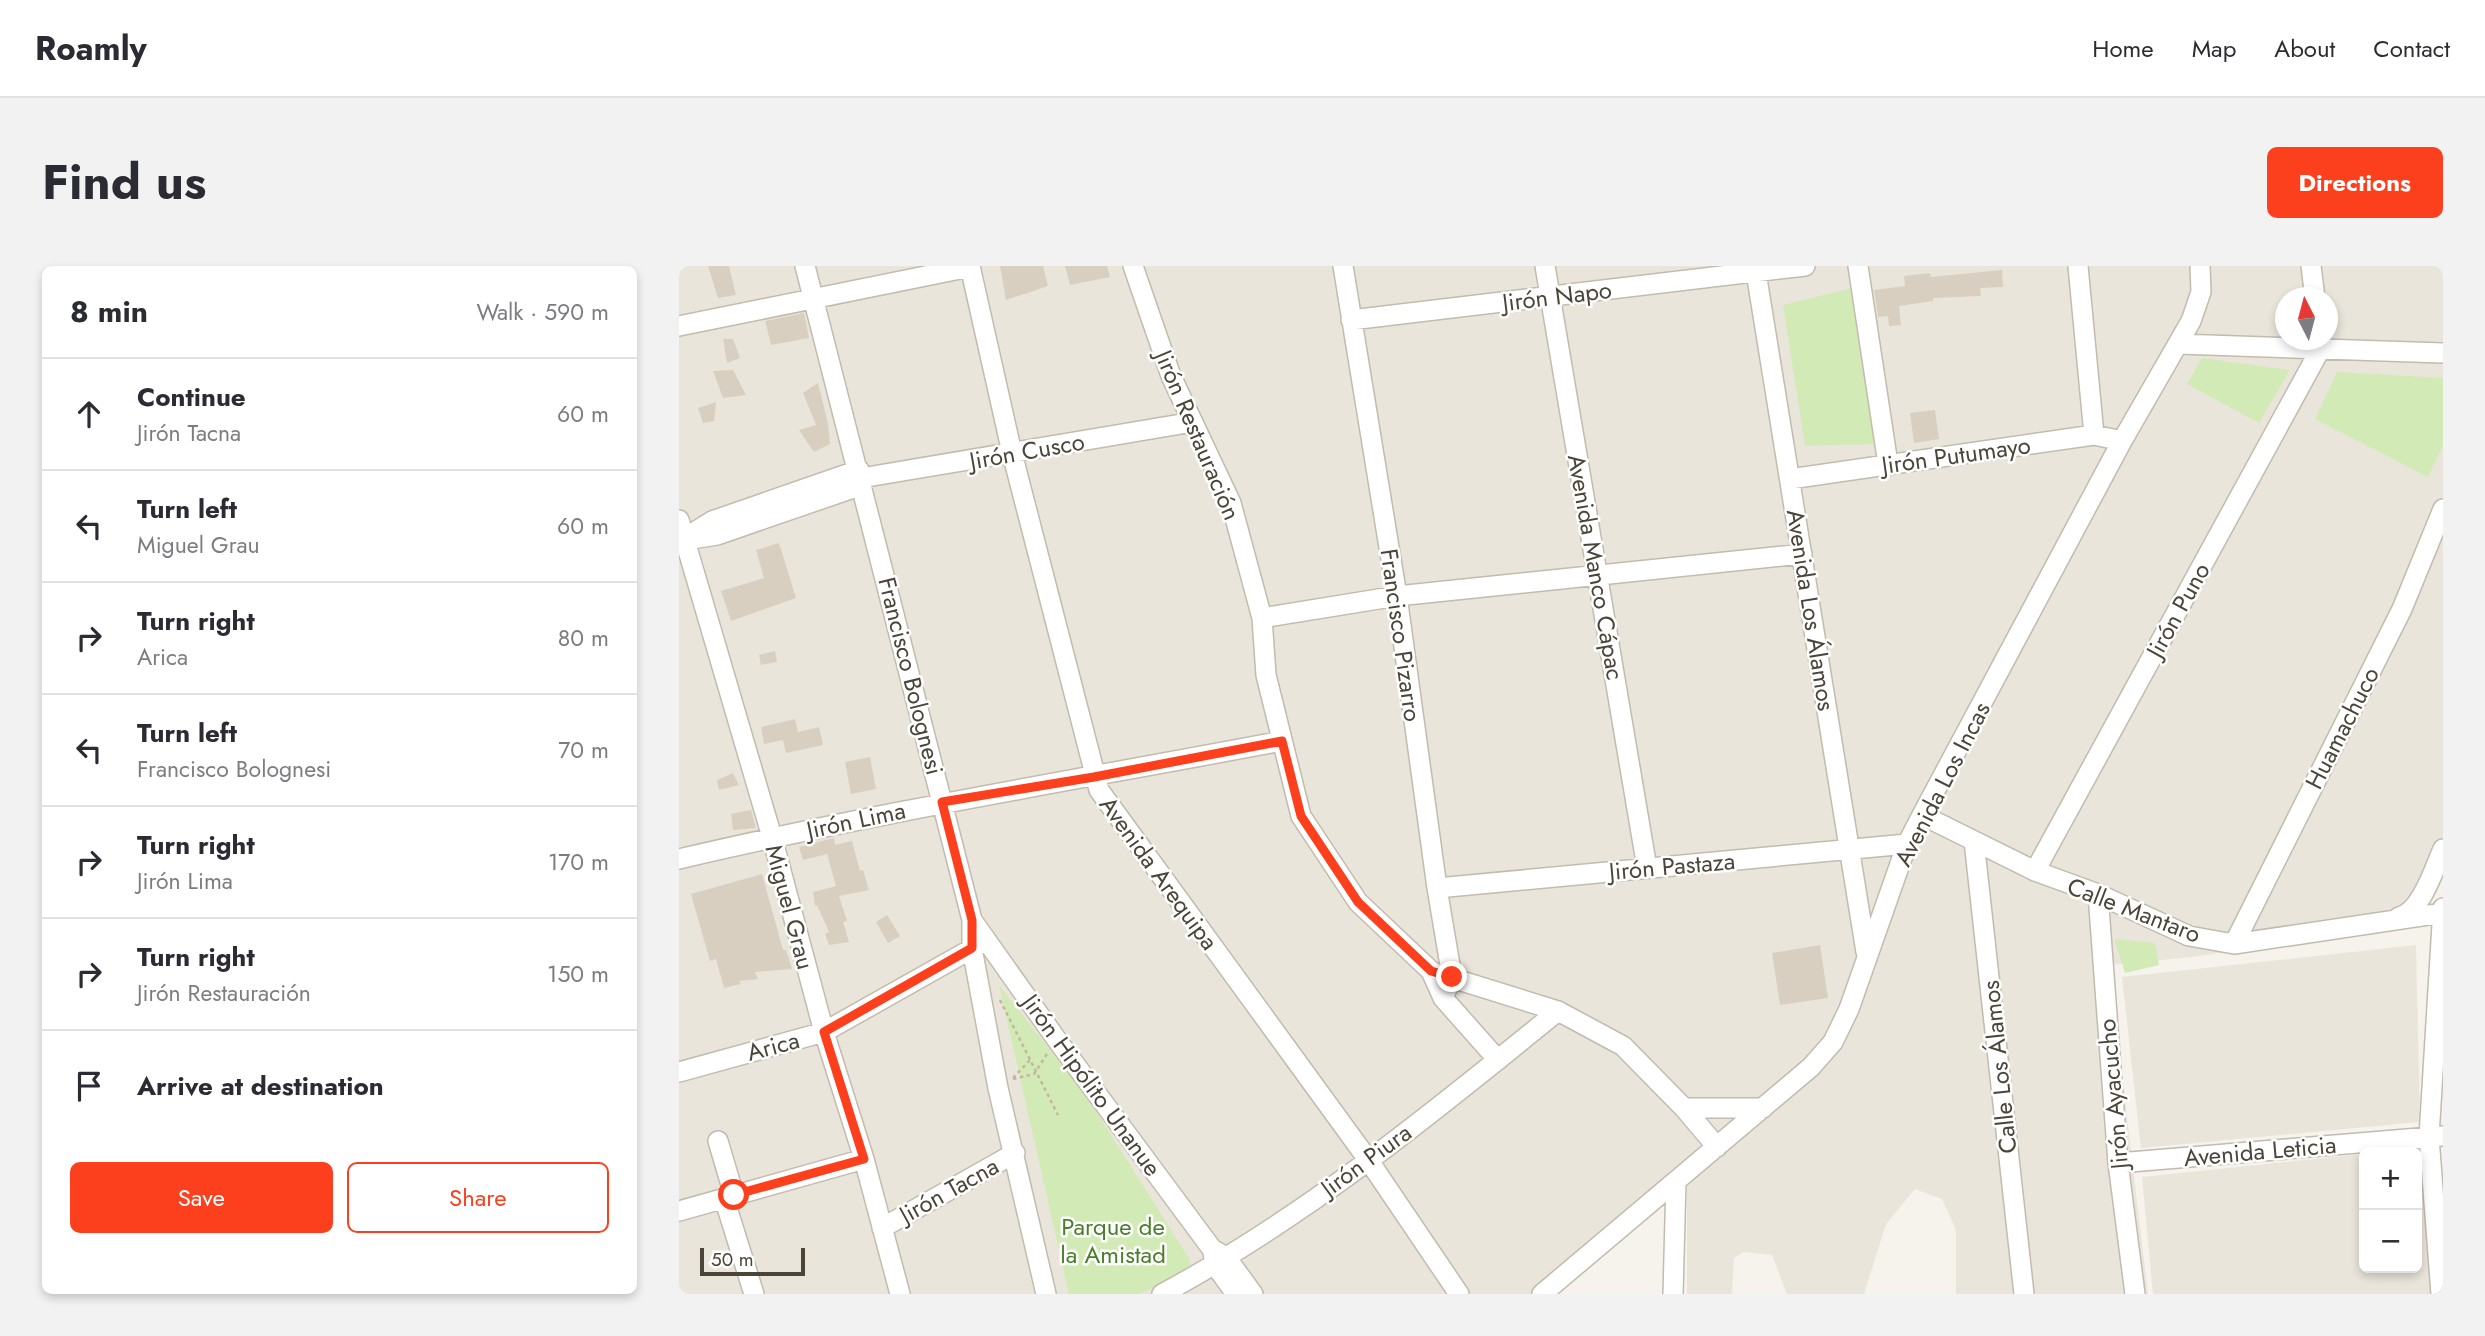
<!DOCTYPE html>
<meta charset="utf-8">
<style>
body{margin:0;font-family:Jost,sans-serif;background:#f2f2f3;color:#2b2b33}
.controls{position:absolute;right:21px;bottom:21px;display:grid;overflow:hidden;border-radius:10px;box-shadow:0 4px 10px #0003}
.controls button{width:63px;height:63px;display:grid;place-items:center;padding:0;border:0;border-bottom:2px solid #e1e1e2;background:#fff;color:#2b2b33;font:35px sans-serif}
.compass{position:absolute;left:1596px;top:21px;width:63px;height:63px;border-radius:50%;background:#fff;box-shadow:0 4px 10px #0003;rotate:354deg}
.scale{position:absolute;left:21px;bottom:18px;width:105px;box-sizing:border-box;padding-left:7px;border:4px solid #4b4439;border-top:0;font-size:19px;line-height:24px;white-space:nowrap;color:#4b4439;-webkit-text-stroke:5px #fff;paint-order:stroke}
.stop{position:absolute;width:21px;height:21px;margin:-16px;border:5px solid #fc3f1d;border-radius:50%;background:#fff}
.stop.end{background:#fc3f1d;border-color:#fff;box-shadow:0 2px 7px #0008}
.list{margin:0;padding:0;list-style:none}
h2{display:flex;justify-content:space-between;align-items:center;height:91px;margin:0;padding:0 28px;font-size:30px}
h2 small{font-size:23px;font-weight:400;color:#7c7c81}
.list li{display:grid;grid-template-columns:46px 1fr auto;gap:21px;align-items:center;box-sizing:border-box;height:112px;padding:0 28px;border-top:2px solid #e1e1e2}
.list b{display:block;font-size:26px;white-space:nowrap}
.list p{margin:0;font-size:23px;white-space:nowrap;color:#7c7c81}
.list em{font-size:23px;font-style:normal;color:#7c7c81}
.actions{display:flex;gap:14px;padding:21px 28px}
.actions a{flex:1;padding:16px 0;border:2px solid #fc3f1d;border-radius:10px;text-align:center;font-size:24px;color:#fc3f1d}
.actions .main{background:#fc3f1d;color:#fff}
.icon{flex:none;width:38px;height:38px;fill:none;stroke:currentColor;stroke-width:2;stroke-linecap:round;stroke-linejoin:round}
.map{position:relative;flex:none;width:1764px;height:1028px;overflow:hidden;border-radius:10px}
header{display:flex;align-items:center;gap:42px;box-sizing:border-box;height:98px;padding:0 35px;background:#fff;border-bottom:2px solid #e1e1e2}
header strong{font-size:33px}
nav{display:flex;gap:38px;margin-inline-start:auto;font-size:24px}
.intro{display:flex;align-items:center;justify-content:space-between;box-sizing:border-box;height:168px;padding:0 42px}
h1{margin:0;font-size:49px}
.button{padding:18px 32px;border-radius:10px;background:#fc3f1d;color:#fff;font-size:24px;font-weight:700}
main{display:flex;gap:42px;padding:0 42px}
aside{flex:1;background:#fff;border-radius:10px;box-shadow:0 4px 10px #0003}
.map>svg:first-child{display:block}
.residential{fill:#eae5da;fill-rule:evenodd}
.green{fill:#d2eab5}
.building{fill:#d8cfc1}
.lines{fill:none;stroke-linecap:round;stroke-linejoin:round}
.minor-casing{stroke:#c2bbae;stroke-width:22}
.path{stroke:#c4b79f;stroke-width:2.5;stroke-dasharray:3.5 3.5;stroke-linecap:butt}
.minor{stroke:#fff;stroke-width:19}
.route{stroke:#fc3f1d;stroke-width:9}
.labels{text-anchor:middle;dominant-baseline:central;stroke-width:5;stroke-linejoin:round;paint-order:stroke}
.street-label{font-size:24px;fill:#4b4439;stroke:#fff}
.park-label{font-size:24px;fill:#4a7f2a;stroke:#fff}
</style>
<header>
<strong>Roamly</strong>
<nav><a>Home</a><a>Map</a><a>About</a><a>Contact</a></nav>
</header>
<div class="intro"><h1>Find us</h1><a class="button">Directions</a></div>
<main>
<aside>
<h2>8 min<small>Walk · 590 m</small></h2>
<ul class="list">
<li><svg class="icon" aria-label="ahead" viewBox="0 0 24 24"><path d="M12 20V5M6 11l6-6 6 6"/></svg><div><b>Continue</b><p>Jirón Tacna</p></div><em>60 m</em></li>
<li><svg class="icon" aria-label="left" viewBox="0 0 24 24"><path d="M17 20v-9H6M10 6l-5 5 5 5"/></svg><div><b>Turn left</b><p>Miguel Grau</p></div><em>60 m</em></li>
<li><svg class="icon" aria-label="right" viewBox="0 0 24 24"><path d="M7 20v-9h11M14 6l5 5-5 5"/></svg><div><b>Turn right</b><p>Arica</p></div><em>80 m</em></li>
<li><svg class="icon" aria-label="left" viewBox="0 0 24 24"><path d="M17 20v-9H6M10 6l-5 5 5 5"/></svg><div><b>Turn left</b><p>Francisco Bolognesi</p></div><em>70 m</em></li>
<li><svg class="icon" aria-label="right" viewBox="0 0 24 24"><path d="M7 20v-9h11M14 6l5 5-5 5"/></svg><div><b>Turn right</b><p>Jirón Lima</p></div><em>170 m</em></li>
<li><svg class="icon" aria-label="right" viewBox="0 0 24 24"><path d="M7 20v-9h11M14 6l5 5-5 5"/></svg><div><b>Turn right</b><p>Jirón Restauración</p></div><em>150 m</em></li>
<li><svg class="icon" aria-label="arrive" viewBox="0 0 24 24"><path d="M6 21V4h12l-3 4 3 4H6"/></svg><div><b>Arrive at destination</b></div></li>
</ul>
<div class="actions"><a class="main">Save</a><a>Share</a></div>
</aside>
<div class="map">
<svg width="1764" height="1028" viewBox="0 0 1764 1028">
<rect width="100%" height="100%" fill="#f6f3ec"/>
<path class="residential" d="M 0,0 L 1764,0 L 1764,602 L 1737,657 L 1514,691 L 1430,699 L 1469,1028 L 1277,1028 L 1277,964 L 1263,933 L 1236,923 L 1207,958 L 1185,1028 L 1108,1028 L 1093,989 L 1065,986 L 1055,992 L 1053,1028 L 1008,1028 L 1008,922 L 981,918 L 874,1028 L 0,1028 ZM 1606,32 L 1648,32 L 1648,74 L 1606,74 Z
M 1737,679 L 1741,856 L 1462,882 L 1443,711 Z
M 1743,882 L 1755,1028 L 1474,1028 L 1463,911 L 1685,888 L 1685,1002 L 1738,1002 L 1738,886 L 1702,886 Z"/>
<path class="green" d="M 1173,22 L 1196,178 L 1126,180 L 1104,39 Z
M 1523,92 L 1611,104 L 1580,157 L 1508,118 Z
M 1658,106 L 1764,112 L 1764,179 L 1749,211 L 1636,153 Z
M 1435,673 L 1476,677 L 1480,699 L 1446,707 Z
M 320,719 L 408,831 L 511,994 L 510,1003 L 503,1009 L 460,1028 L 390,1028 Z"/>
<path class="building" d="M 29,0 L 50,0 L 57,29 L 39,32 Z
M 321,0 L 364,0 L 369,20 L 327,34 Z
M 386,0 L 428,0 L 431,11 L 391,19 Z
M 1323,4 L 1324,21 L 1301,22 L 1302,30 L 1254,32 L 1254,35 L 1220,40 L 1222,59 L 1210,60 L 1209,50 L 1199,51 L 1195,24 L 1226,20 L 1225,10 L 1251,7 L 1252,11 Z
M 125,47 L 130,72 L 92,79 L 86,55 Z
M 44,73 L 54,73 L 61,92 L 48,97 Z
M 54,104 L 67,129 L 44,132 L 34,105 Z
M 139,117 L 149,157 L 151,178 L 135,186 L 120,164 L 137,159 L 124,127 Z
M 37,136 L 35,155 L 24,157 L 19,142 Z
M 1256,144 L 1260,173 L 1235,177 L 1231,147 Z
M 100,277 L 117,332 L 52,355 L 42,325 L 85,312 L 77,284 Z
M 96,385 L 98,396 L 82,399 L 80,389 Z
M 116,453 L 119,466 L 140,461 L 144,479 L 107,487 L 104,474 L 85,478 L 82,461 Z
M 191,491 L 197,523 L 172,528 L 166,496 Z
M 54,507 L 60,519 L 40,524 L 38,514 Z
M 72,544 L 77,562 L 54,564 L 52,548 Z
M 155,572 L 156,579 L 173,575 L 181,605 L 184,604 L 190,624 L 160,630 L 168,655 L 164,656 L 170,676 L 150,679 L 146,668 L 150,666 L 138,639 L 136,640 L 134,626 L 157,620 L 148,588 L 124,594 L 120,581 Z
M 83,608 L 104,684 L 107,684 L 113,703 L 76,706 L 79,713 L 60,715 L 62,718 L 45,722 L 37,693 L 31,695 L 12,628 Z
M 208,649 L 221,670 L 209,677 L 197,656 Z
M 1141,679 L 1149,732 L 1101,739 L 1093,687 Z"/>
<g class="lines">
<defs>
<path id="minor" d="M 126,0 L 293,654 L 293,682 L 319,822 L 367,1028
M 291,0 L 333,187 L 420,524 L 690,895 L 780,1028
M 454,0 L 492,110 L 552,237 L 583,352 L 587,409 L 622,550 L 679,636 L 752,705 L 764,732 L 819,794
M 664,0 L 718,330 L 758,622 L 773,711 L 764,732
M 866,0 L 968,602
M 1076,0 L 1187,686
M 1179,0 L 1209,198
M 1399,0 L 1415,169
M 1632,0 L 1636,32
M 672,54 L 1126,0
M 0,60 L 291,1
M 1500,78 L 1764,87
M 182,212 L 514,156
M 1111,213 L 1415,169 L 1443,175
M 0,254 L 93,571 L 145,766 L 185,893 L 221,1028
M 9,270 L 33,255 L 180,204
M 0,275 L 38,269 L 183,219
M 583,352 L 718,330 L 1123,288
M 1243,549 L 1356,605 L 1419,628 L 1510,670 L 1555,678 L 1764,647
M 1295,575 L 1345,1028
M 0,593 C 200,546 402,513 603,475
M 1356,605 L 1642,82 L 1641,74
M 758,622 L 1228,578
M 1419,628 L 1439,897 L 1456,1028
M 1720,651 C 1742,646 1755,603 1764,583
M 293,654 L 378,774 L 533,983 L 547,991 L 574,1028
M 1555,678 L 1723,343 L 1764,243
M 760,708 L 879,745 L 944,780 L 1005,842 L 1038,881
M 0,806 L 145,766 L 303,677
M 1005,842 L 1084,842
M 39,875 L 55,929
M 1439,897 L 1764,870
M 45,932 L 75,1028
M 0,945 L 185,893
M 203,962 L 336,887
M 534,987 L 536,999 L 557,1028
M 483,1028 C 626,951 754,847 879,745
M 863,1028 L 1132,801 L 1154,776 L 1170,743 L 1228,578 L 1243,549 L 1443,175 L 1512,55 L 1522,26 L 1521,0
M 994,1028 L 997,915
M 1762,1028 L 1750,871 L 1764,642"/>
</defs>
<use href="#minor" class="minor-casing"/>
<path class="path" d="M 321,734 L 379,849
M 334,812 L 351,794
M 334,813 L 355,808 L 368,788"/>
<use href="#minor" class="minor"/>
</g>
<g class="lines">
<path class="route" d="M 55,929 L 185,893 L 145,766 L 293,682 L 293,654 L 263,536 L 415,511 L 603,475 L 622,550 L 679,636 L 752,705 L 773,711"/>
</g>
<g class="labels">
<g class="street-label">
<text transform="translate(878 30) rotate(-7)">Jirón Napo</text>
<text transform="translate(519 169) rotate(67)">Jirón Restauración</text>
<text transform="translate(348 185) rotate(-10)">Jirón Cusco</text>
<text transform="translate(1277 189) rotate(-8)">Jirón Putumayo</text>
<text transform="translate(917 301) rotate(80)">Avenida Manco Cápac</text>
<text transform="translate(1132 344) rotate(81)">Avenida Los Álamos</text>
<text transform="translate(1499 344) rotate(-61)">Jirón Puno</text>
<text transform="translate(722 369) rotate(82)">Francisco Pizarro</text>
<text transform="translate(232 410) rotate(76)">Francisco Bolognesi</text>
<text transform="translate(1663 462) rotate(-63)">Huamachuco</text>
<text transform="translate(1263 518) rotate(-63)">Avenida Los Incas</text>
<text transform="translate(177 554) rotate(-12)">Jirón Lima</text>
<text transform="translate(993 600) rotate(-5)">Jirón Pastaza</text>
<text transform="translate(480 607) rotate(54)">Avenida Arequipa</text>
<text transform="translate(111 641) rotate(75)">Miguel Grau</text>
<text transform="translate(1455 644) rotate(21)">Calle Mantaro</text>
<text transform="translate(94 780) rotate(-15)">Arica</text>
<text transform="translate(1320 801) rotate(-96)">Calle Los Álamos</text>
<text transform="translate(413 819) rotate(54)">Jirón Hipólito Unanue</text>
<text transform="translate(1434 828) rotate(-95)">Jirón Ayacucho</text>
<text transform="translate(1581 885) rotate(-5)">Avenida Leticia</text>
<text transform="translate(687 894) rotate(-36)">Jirón Piura</text>
<text transform="translate(270 924) rotate(-29)">Jirón Tacna</text>
</g>
<g class="park-label">
<text x="434" y="960">Parque de<tspan x="434" dy="28">la Amistad</tspan></text>
</g>
</g>
</svg>
<div class="controls">
<button>+</button>
<button>−</button>
</div>
<svg class="compass" viewBox="-18 -18 36 36"><path d="M0-13l5 13h-10z" fill="#e53935"/><path d="M0 13l5-13h-10z" fill="#7c7c81"/></svg>
<div class="scale">50 m</div>
<div class="stop" style="left:55px;top:929px"></div>
<div class="stop end" style="left:773px;top:711px"></div>
</div>
</main>
